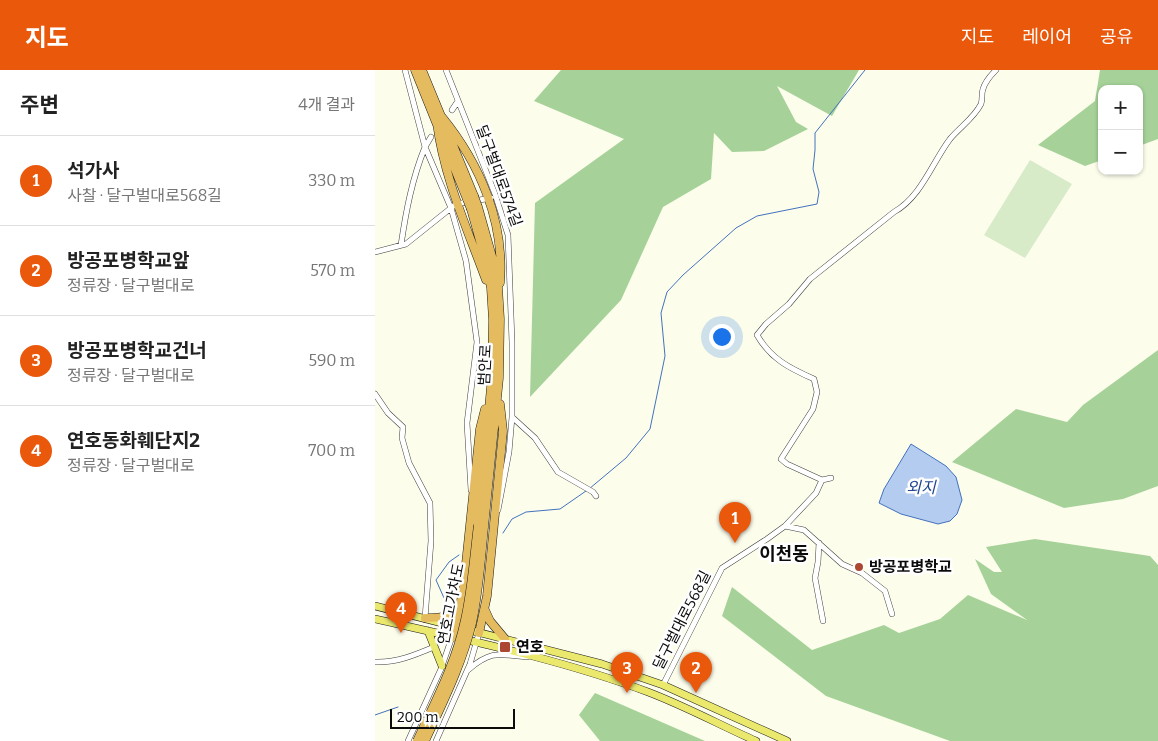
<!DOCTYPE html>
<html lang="ko">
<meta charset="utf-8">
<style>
body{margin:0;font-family:Bitter,"Noto Sans KR",serif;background:#f2f2f2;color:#222}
.controls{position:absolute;right:15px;top:15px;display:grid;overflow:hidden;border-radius:10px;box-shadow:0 1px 4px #0004}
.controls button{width:45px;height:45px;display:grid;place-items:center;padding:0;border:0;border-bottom:1px solid #e0e0e0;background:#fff;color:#222;font:25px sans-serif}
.scale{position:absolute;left:15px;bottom:12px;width:125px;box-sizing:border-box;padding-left:5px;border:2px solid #0b0b0b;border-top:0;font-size:14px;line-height:18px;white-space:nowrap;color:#0b0b0b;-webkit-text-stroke:4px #fff;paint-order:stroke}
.you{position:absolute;left:346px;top:266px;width:18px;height:18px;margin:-12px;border:4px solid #fff;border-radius:50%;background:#1a73e8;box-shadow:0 0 0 8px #1a73e833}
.badge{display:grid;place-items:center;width:32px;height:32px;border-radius:50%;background:#ea580c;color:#fff;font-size:16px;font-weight:700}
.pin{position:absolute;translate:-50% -41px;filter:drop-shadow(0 1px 2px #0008)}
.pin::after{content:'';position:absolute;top:26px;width:18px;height:15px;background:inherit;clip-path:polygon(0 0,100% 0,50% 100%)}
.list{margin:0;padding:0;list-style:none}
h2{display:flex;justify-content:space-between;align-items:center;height:65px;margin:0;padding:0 20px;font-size:21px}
h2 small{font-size:16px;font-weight:400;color:#767676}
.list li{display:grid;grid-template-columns:32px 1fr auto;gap:15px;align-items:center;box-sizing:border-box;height:90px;padding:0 20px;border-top:1px solid #e0e0e0}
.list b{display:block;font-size:19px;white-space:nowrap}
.list p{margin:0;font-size:16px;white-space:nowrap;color:#767676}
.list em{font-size:16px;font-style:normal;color:#767676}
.map{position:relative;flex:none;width:783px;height:671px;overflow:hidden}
header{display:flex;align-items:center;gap:30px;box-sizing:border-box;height:70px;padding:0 25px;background:#ea580c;color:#fff}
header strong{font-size:24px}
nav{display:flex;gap:28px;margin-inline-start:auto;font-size:18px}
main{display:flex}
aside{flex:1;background:#fff}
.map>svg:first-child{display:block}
.forest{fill:#a6d299}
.pitch{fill:#d8ebc9}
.water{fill:#b4ccef;stroke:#4372bf}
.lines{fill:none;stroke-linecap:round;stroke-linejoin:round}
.stream{stroke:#4372bf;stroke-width:1}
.minor-casing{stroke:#3e3e3e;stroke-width:6}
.major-casing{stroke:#1c1c1c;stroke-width:8}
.highway-casing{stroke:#1c1c1c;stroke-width:9}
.minor{stroke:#fff;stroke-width:5}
.major{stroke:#eae86d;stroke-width:7}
.highway{stroke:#e5bb60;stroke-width:8}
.highway-bridge-casing{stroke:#1c1c1c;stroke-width:9;stroke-linecap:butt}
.highway-bridge{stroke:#e5bb60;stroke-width:8}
.poi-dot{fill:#ac4732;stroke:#fff;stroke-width:2}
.labels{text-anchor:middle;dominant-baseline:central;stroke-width:5;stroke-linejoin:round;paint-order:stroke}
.street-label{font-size:15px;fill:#0b0b0b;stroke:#fff}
.poi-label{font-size:15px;font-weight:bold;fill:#0b0b0b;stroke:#fff;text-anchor:start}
.water-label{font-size:16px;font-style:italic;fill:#22478f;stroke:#fff}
.quarter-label{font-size:18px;font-weight:bold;fill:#0b0b0b;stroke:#fff}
</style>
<header>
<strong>지도</strong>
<nav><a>지도</a><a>레이어</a><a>공유</a></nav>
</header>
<main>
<aside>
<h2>주변<small>4개 결과</small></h2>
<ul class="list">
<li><span class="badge">1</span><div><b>석가사</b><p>사찰 · 달구벌대로568길</p></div><em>330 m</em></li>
<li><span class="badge">2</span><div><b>방공포병학교앞</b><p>정류장 · 달구벌대로</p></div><em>570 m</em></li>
<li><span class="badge">3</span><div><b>방공포병학교건너</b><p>정류장 · 달구벌대로</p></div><em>590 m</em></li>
<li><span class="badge">4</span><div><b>연호동화훼단지2</b><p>정류장 · 달구벌대로</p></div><em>700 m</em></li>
</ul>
</aside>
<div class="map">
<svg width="783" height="671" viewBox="0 0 783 671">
<rect width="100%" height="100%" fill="#fcfdeb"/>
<path class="forest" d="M 186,0 L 484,0 L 457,46 L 402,16 L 421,52 L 433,59 L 389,81 L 357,82 L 339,63 L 336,109 L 288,137 L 246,230 L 155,327 L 160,133 L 249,69 L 159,31 Z
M 725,0 L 783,0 L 783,69 L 764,76 L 764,19 L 727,19 L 727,90 L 710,96 L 663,75 L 720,31 Z
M 783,280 L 783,416 L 748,429 L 689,438 L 577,392 L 641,339 L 692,352 L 708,335 Z
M 660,469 L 775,486 L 783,495 L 783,671 L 575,671 L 451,626 L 347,546 L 357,517 L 437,580 L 509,555 L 524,563 L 565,549 L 593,525 L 652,550 L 616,524 L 600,489 L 619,502 L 627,502 L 611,477 Z
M 220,623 L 330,671 L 225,671 L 204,645 Z"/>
<path class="pitch" d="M 655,90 L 697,114 L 650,188 L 609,165 Z"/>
<path class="water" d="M 536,374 L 571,396 L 581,407 L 587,430 L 582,444 L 575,451 L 563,454 L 526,444 L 504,433 L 509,419 Z"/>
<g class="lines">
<path class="stream" d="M 214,419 L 251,388 L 275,359 L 290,286 L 286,243 L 292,222 L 308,205 L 361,158 L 382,146 L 442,134 L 444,122 L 438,99 L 440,80 L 440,63 L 490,0
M 128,463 L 137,449 L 151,442 L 185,439 L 211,421
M 69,528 L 61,510 L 74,492 L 84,485
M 0,645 L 23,637"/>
<defs>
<path id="minor" d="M 30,0 L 50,77 L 56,67
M 71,0 L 120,124 L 133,165 L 137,272 L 137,347 L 160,368 L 183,402 L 218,422 L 221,426
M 77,40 L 83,31
M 50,77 L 76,138 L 91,191 L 102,272 L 92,353 L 96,420
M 26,175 C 31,141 37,109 50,77
M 0,182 L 31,174 L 81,134 L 116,128
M 0,324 L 13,343 L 28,357 L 27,368 L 34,393 L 55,433 L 56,471 L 50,548
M 447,410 L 412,394 L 406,389 L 438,339 L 442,322 L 439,309 C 414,298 396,289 382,265 L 391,254 L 414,234 L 435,209 L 519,142 C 546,127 557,93 575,69 C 585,57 599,48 606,34 C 608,29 606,24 608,19 C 610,12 616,5 621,0
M 123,440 L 134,382 L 137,347
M 410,456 L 429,460 L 467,494 L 487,503 L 510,521 L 517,544
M 444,473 L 443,492 L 440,508 L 448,551
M 0,592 C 21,593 40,585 59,577
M 93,600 C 116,580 124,584 152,587
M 288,615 L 347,498 L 392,469 L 410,456 L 441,423 L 447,410 L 456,408
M 33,671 L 66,599 L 77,567
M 61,671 L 95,594 L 104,563"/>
<path id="major" d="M 0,536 L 227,594 L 288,615 L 412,671
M 0,549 C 92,570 185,589 273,622 C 310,636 345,655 381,671
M 53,561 L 67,596"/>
<path id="highway" d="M 40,0 L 92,129
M 47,0 L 99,126
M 67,47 C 105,94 130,152 125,213
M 62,53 C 69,108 92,158 111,210
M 103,137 L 118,190 L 123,217 L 125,249 L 124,308 L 109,457
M 96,139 L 111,192 L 116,218 L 118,250 L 117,307 L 103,455
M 110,540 L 115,551 L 130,569
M 50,548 C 67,548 72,548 85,536
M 104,563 L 112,526 L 128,361 L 125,334
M 77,567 L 82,554 L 89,513 L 105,359 L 110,339"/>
</defs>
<use href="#minor" class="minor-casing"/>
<use href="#major" class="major-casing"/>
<use href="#highway" class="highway-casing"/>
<use href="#minor" class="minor"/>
<use href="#major" class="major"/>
<use href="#highway" class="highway"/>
<defs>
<path id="highway-bridge" d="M 99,126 L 103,137
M 92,129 L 96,139
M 42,671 C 60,632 81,593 90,550 C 97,519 99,487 103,455
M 50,671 C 68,632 87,594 97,553 C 104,521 106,488 109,457"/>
</defs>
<use href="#highway-bridge" class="highway-bridge-casing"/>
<use href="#highway-bridge" class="highway-bridge"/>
</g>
<g class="poi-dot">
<circle cx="484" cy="497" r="5"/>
<rect x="124" y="571" width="12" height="12" rx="2.5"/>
</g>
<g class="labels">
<g class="street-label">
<text transform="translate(124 106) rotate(70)">달구벌대로574길</text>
<text transform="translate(110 295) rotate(-87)">범안로</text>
<text transform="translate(76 534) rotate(-79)">연호고가차도</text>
<text transform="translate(307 550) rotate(-63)">달구벌대로568길</text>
</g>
<g class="poi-label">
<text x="494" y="497">방공포병학교</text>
<text x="141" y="577">연호</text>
</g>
<g class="water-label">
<text x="546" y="417">외지</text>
</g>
<g class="quarter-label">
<text x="409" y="484">이천동</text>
</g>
</g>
</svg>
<div class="controls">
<button>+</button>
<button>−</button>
</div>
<div class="scale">200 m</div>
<div class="you"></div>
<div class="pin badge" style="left:360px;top:473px">1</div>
<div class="pin badge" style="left:321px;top:623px">2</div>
<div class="pin badge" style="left:252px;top:623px">3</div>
<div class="pin badge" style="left:26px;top:563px">4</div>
</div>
</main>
